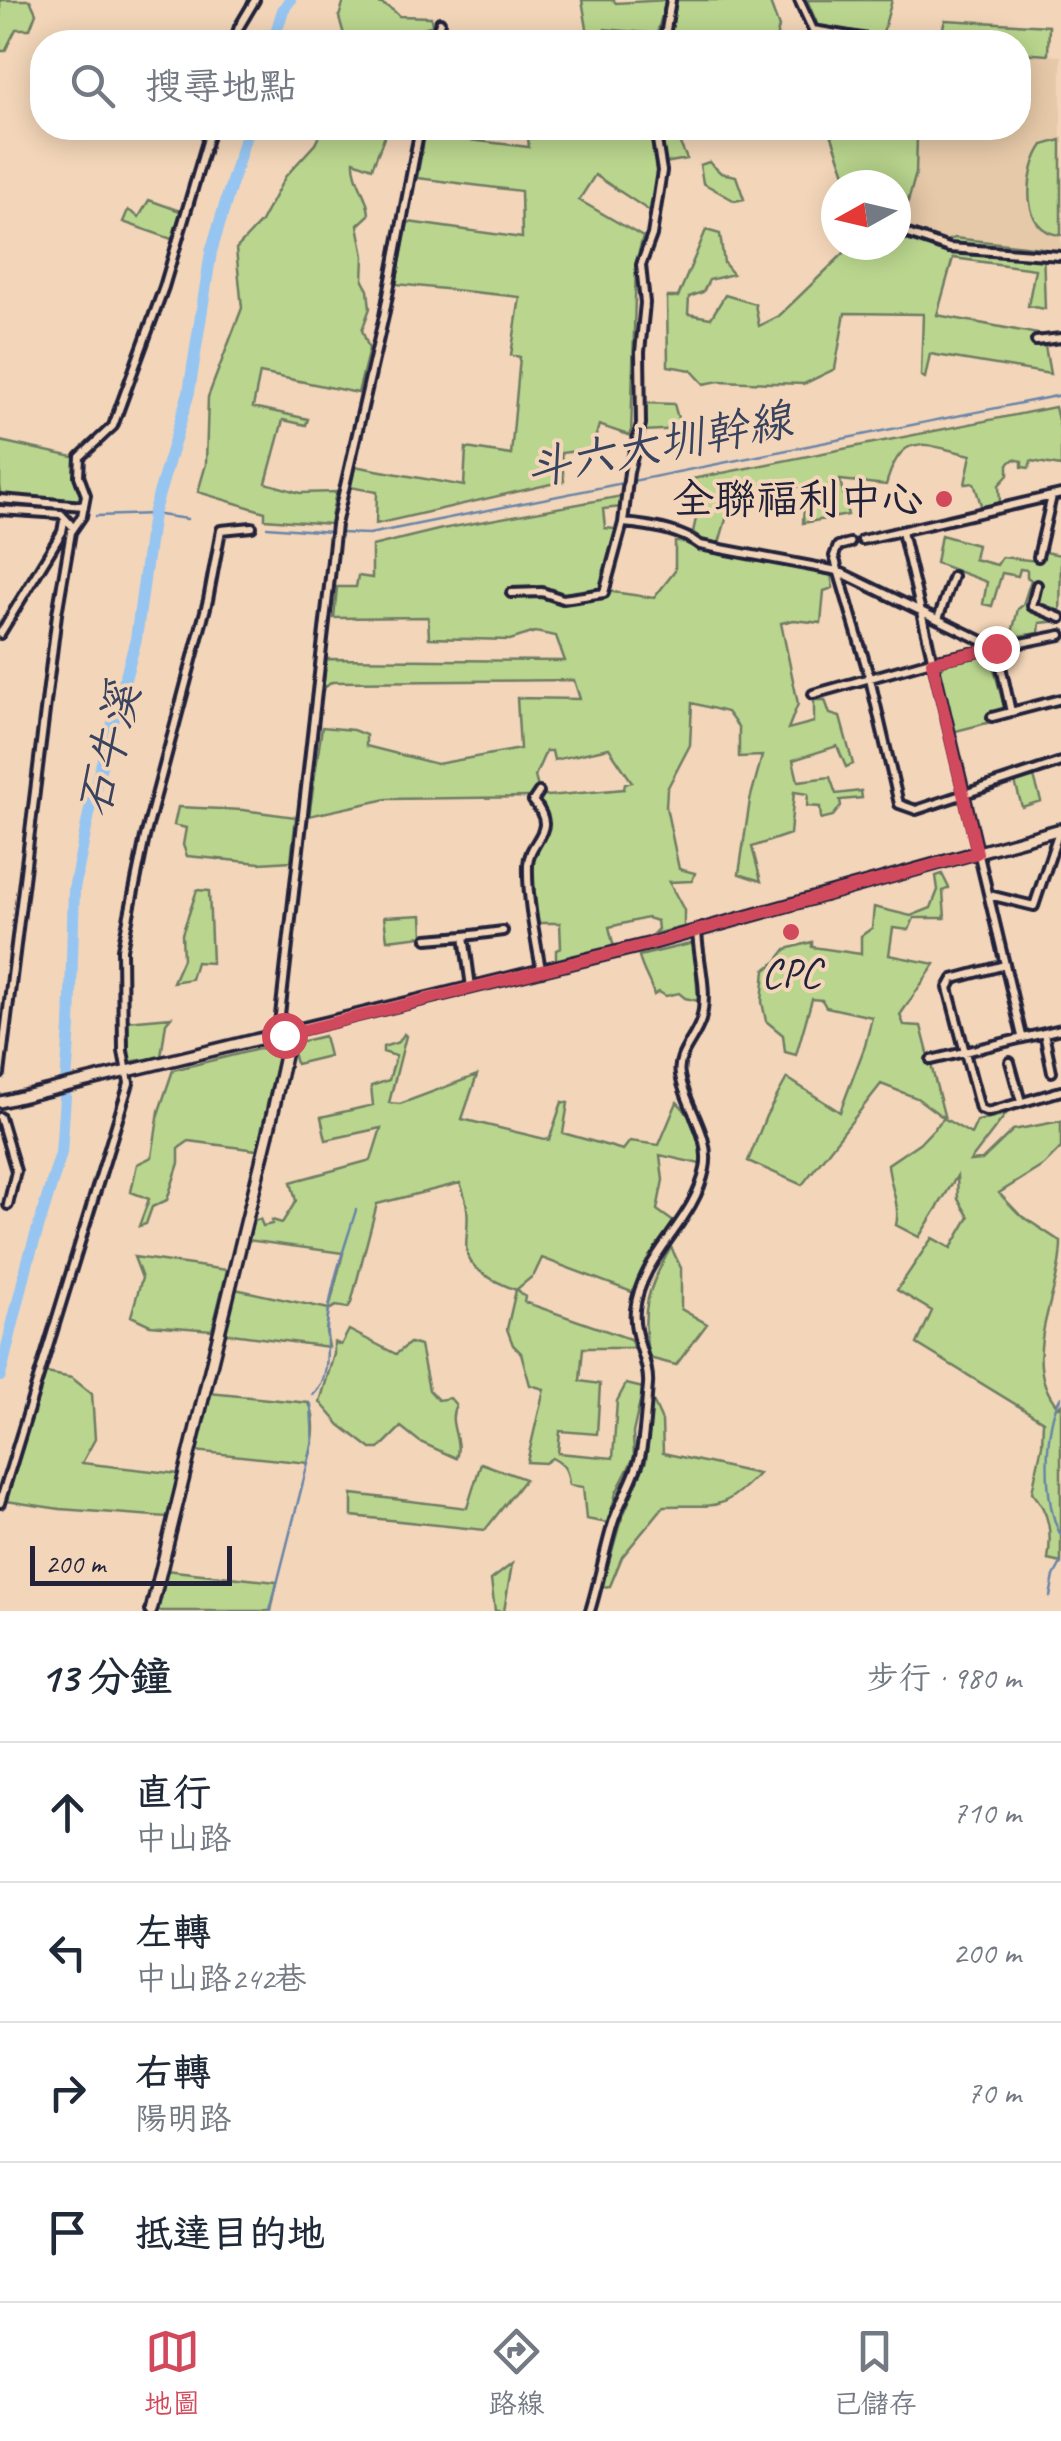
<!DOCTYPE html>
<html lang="zh-TW">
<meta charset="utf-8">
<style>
body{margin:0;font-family:Caveat,"LXGW WenKai TC",sans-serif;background:#f2f2f3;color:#1f2937}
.compass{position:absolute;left:821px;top:170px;width:90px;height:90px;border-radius:50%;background:#fff;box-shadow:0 5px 25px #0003;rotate:262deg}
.scale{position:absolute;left:30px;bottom:25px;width:202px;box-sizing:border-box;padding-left:10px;border:5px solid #22223b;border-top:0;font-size:28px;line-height:35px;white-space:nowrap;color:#22223b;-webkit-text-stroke:8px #f3d6b9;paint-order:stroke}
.stop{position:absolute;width:30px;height:30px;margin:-22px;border:8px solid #d1495b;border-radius:50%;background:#fff}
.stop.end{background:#d1495b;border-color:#fff;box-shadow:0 2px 10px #0008}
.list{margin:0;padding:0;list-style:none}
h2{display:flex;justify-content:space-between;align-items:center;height:130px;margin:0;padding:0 40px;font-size:42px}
h2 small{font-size:32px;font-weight:400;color:#747a83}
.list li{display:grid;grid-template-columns:65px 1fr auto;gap:30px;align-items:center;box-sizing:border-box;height:140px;padding:0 40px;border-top:2px solid #e0e1e3}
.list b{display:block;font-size:38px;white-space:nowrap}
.list p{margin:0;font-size:32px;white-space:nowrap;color:#747a83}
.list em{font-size:32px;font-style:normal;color:#747a83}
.icon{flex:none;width:55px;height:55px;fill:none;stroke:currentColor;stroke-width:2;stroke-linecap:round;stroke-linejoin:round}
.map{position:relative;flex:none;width:1061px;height:1611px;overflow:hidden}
.search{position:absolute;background:#fff;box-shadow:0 5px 25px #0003;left:30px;right:30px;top:30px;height:110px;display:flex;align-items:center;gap:25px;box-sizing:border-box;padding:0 35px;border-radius:40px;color:#747a83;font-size:38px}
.sheet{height:690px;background:#fff}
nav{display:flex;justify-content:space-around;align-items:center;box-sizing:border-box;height:140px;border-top:2px solid #e0e1e3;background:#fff;font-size:28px;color:#747a83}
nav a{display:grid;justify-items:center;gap:5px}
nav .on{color:#d1495b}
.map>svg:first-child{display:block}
.built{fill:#e6c9a8}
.green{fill:#bad68e;stroke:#6e7c64;stroke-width:2.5;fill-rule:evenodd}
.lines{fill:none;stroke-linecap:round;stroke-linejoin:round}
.stream{stroke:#6884a8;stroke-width:2.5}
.river{stroke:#97c5f1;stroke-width:12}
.minor-casing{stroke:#22223b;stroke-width:14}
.tertiary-casing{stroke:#22223b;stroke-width:16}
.secondary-casing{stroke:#22223b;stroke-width:16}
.minor{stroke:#f3d6b9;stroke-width:6}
.tertiary{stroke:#f3d6b9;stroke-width:9}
.secondary{stroke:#f3d6b9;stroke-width:9}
.route{stroke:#d1495b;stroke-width:12}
.poi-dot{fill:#d1495b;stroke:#f3d6b9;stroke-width:4}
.labels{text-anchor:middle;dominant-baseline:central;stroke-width:8;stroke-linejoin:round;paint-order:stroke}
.poi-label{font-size:42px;fill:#22223b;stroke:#f3d6b9;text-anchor:end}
.water-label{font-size:45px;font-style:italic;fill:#39435f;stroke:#f3d6b9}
</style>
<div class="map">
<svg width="1061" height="1611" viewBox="0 0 1061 1611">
<rect width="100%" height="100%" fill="#f3d6b9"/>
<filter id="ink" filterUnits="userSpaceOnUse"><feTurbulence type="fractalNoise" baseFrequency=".01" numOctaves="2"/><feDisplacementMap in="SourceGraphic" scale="20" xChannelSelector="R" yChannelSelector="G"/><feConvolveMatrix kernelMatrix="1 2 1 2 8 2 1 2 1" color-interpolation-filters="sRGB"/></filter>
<g filter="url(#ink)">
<path class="built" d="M 1019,53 L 1061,56 L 1061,250 L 954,238 L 930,247 L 899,233 L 916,173 L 917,128 L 1018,128 Z"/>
<path class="green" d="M 0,0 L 30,0 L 36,13 L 30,29 L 16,29 L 5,51 L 0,51 Z
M 344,0 C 367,0 385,0 399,16 L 431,17 L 432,25 L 407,34 L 403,42 L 346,42 L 339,17 Z
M 582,0 L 613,0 L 616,3 L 666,0 L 657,34 L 605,29 L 596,42 L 569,42 L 588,34 Z
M 677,0 L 769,0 L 779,27 L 775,42 L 669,42 Z
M 807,0 L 892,0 L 882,36 L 818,26 Z
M 945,20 L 1049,26 L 1048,55 L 1019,53 L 1018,42 L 939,42 Z
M 461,29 L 507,33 L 536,42 L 444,42 L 445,37 Z
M 323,128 L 388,128 L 372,168 L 354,161 C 353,181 369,196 369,215 L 358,225 L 364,256 L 363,281 L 368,290 L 370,308 L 362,330 L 369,349 L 358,393 L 260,373 L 253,407 L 308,419 L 306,425 L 283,420 L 266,483 L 300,493 L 336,492 L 330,524 L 265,519 L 265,512 L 198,492 L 206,464 L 208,397 L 242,308 L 236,249 L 261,222 L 285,177 L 315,144 Z
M 527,128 L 651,128 L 658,172 L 651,212 L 595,175 L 579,200 L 643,237 L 636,262 L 631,436 L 599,425 L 592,449 L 561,453 L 564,481 L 376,524 L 377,492 L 350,487 L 354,466 L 464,486 L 466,448 L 511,455 L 520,357 L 511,355 L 520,297 L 396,284 L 408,222 L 522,238 L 521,191 L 417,178 L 425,135 L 529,147 Z
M 659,128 L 673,128 L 687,159 L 664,163 Z
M 829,128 L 888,128 L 917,137 L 916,173 L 899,234 L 930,247 L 954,238 L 1043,248 L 1045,309 L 1028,306 L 1035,269 L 953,258 L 937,315 L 1043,335 L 1050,374 L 930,354 L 925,378 L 921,376 L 923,314 L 845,313 L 835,369 L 804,384 L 719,381 L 704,384 L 691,370 L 668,366 L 667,297 L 678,297 L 706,230 L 720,234 L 724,263 L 733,274 L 709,280 L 703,292 L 689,297 L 688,314 L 711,318 L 725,295 L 755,304 L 759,326 L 779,316 L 844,253 L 847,245 L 896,245 L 896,185 L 849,185 Z
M 1061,140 L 1061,235 C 1019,233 1025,170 1043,145 Z
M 709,162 L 721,173 L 736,176 L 744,199 L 735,201 L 703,183 L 700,165 Z
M 149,200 L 186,213 L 177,241 L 123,222 L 128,210 L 139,217 Z
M 643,403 L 674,404 L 681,429 L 643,431 Z
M 1055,407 L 1061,433 L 1061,466 L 1031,461 L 1029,468 L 1022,467 L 1022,461 L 1014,459 L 1008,464 L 1008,475 L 999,485 L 1000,504 L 982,508 L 974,483 L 965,484 L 971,455 C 923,445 902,428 886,485 L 840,480 L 848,515 L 803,523 L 805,491 L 790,481 L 726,493 L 729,509 L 719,543 L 703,540 L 693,532 L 703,488 L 687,480 Z
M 0,441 L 78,458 L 79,482 L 87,494 L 84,505 L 0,496 Z
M 622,496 L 621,507 L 603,509 L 605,528 L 616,529 L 600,584 L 613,592 L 654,598 L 675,571 L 675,542 L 689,542 L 702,549 L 831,574 L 833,588 L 824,591 L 821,623 L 794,620 L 781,623 L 798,704 L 788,729 L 814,722 L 814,700 L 825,700 L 830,714 L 840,717 L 853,764 L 846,767 L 837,746 L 793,760 L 798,781 L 830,777 L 836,794 L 861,791 L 862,798 L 840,800 L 841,806 L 833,816 L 821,819 L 820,807 L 807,806 L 808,794 L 794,792 L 790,834 L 752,847 L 761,881 L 739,874 L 750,800 L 762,756 L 739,757 L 739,728 L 727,712 L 692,703 L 690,745 L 667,789 L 666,807 L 679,869 L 695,873 L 692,881 L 669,882 L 684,910 L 684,927 L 653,934 L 658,929 L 657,921 L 647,918 L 609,927 L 614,947 L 556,962 L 556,950 L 561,948 L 560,923 L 537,923 C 536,904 531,884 532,866 C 534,841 555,836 544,805 L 530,797 L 387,799 L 309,816 L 322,727 L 353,730 L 366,735 L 366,746 L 437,764 L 520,749 L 517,698 L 580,699 L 574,680 L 332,682 L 323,689 L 326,659 L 565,661 L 556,636 L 535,632 L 510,640 L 429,638 L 428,617 L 334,618 L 337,587 L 356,587 L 358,576 L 372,578 L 372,546 L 442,529 ZM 609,748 L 632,782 L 625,783 L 624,789 L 548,796 L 539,792 L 535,776 L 546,751 L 552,751 L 554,760 Z
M 941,535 L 977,545 L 974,559 L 997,565 L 1002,557 L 1037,561 L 1045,552 L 1061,555 L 1060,621 L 1040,623 L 1039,633 L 1011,637 L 1018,609 L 1023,605 L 1031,580 L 1027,577 L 1027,570 L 1020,569 L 1018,576 L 1002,573 L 992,606 L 983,604 L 987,582 L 936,563 Z
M 990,654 L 1005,710 L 990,714 L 991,722 L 952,732 L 939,672 L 947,661 Z
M 1034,777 L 1041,801 L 1022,807 L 1015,782 Z
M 178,807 L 243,810 L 296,817 L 291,861 L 260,863 L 187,856 L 183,845 L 186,828 L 174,825 Z
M 942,874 L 949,888 L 943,891 L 945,918 L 914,918 L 909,930 L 893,928 L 889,955 L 935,964 L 900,1015 L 904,1025 L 921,1026 L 945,1119 L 971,1134 L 977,1121 L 1006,1114 L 970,1161 L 982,1160 L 1013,1130 L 1061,1121 L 1061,1148 L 1044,1165 L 999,1193 L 1020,1215 L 1061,1242 C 1061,1296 1017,1359 1058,1407 L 1061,1404 L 1061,1563 L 1048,1560 C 1052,1533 1050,1513 1032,1492 L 1042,1445 L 1043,1421 L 917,1344 L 932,1311 L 897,1290 L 932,1238 L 951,1248 L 969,1217 L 958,1199 L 957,1176 L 919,1237 L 896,1225 C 901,1205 889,1185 888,1164 L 922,1141 L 944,1118 L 917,1098 L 881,1084 L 802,1185 L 748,1161 L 766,1116 L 787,1078 L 840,1112 L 865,1046 L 872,1017 L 826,1007 L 822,1000 L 812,999 L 796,1055 L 785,1052 L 783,1035 L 766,1021 L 762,1002 L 765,970 L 776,962 L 786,949 L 812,942 L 812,947 L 861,954 L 861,936 L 872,928 L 874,907 L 911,916 L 931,908 L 938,890 L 936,876 Z
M 197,890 L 209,891 L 212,963 L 196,962 L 191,979 L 173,982 L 183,959 L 182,934 Z
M 422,915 L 423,936 L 387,940 L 384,917 Z
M 694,943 L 698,1001 L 685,998 L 679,993 L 666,996 L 659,992 L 654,995 C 650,980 642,971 639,956 Z
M 171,1017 L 166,1023 L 161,1057 L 128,1062 L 127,1021 Z
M 404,1034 L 406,1036 L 389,1103 L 400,1104 L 477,1075 L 462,1119 L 549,1140 L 562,1102 L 568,1103 L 563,1133 L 623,1150 L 630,1141 L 659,1145 L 677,1102 C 694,1117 702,1143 700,1164 L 660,1155 L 663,1180 L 657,1210 L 678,1225 L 637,1284 L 637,1294 L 542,1258 L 534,1275 L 517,1289 L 525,1297 L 524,1302 L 630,1339 L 634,1348 L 583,1348 L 580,1381 L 600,1384 L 597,1434 L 560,1431 L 558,1453 L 613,1458 L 617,1401 L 626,1384 L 643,1388 L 633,1433 L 634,1457 L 616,1493 L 608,1523 L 586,1519 L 583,1487 L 569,1485 C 568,1470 565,1465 552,1458 L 545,1463 L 527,1462 L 544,1389 L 530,1385 L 521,1353 L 513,1345 L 507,1329 L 516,1290 C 433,1258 485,1240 460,1183 L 377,1204 L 351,1303 L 348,1308 L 336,1306 L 329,1310 L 326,1331 L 329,1347 L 224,1333 L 235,1289 L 329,1309 L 343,1253 L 247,1240 L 252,1221 L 260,1219 L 263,1226 L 272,1224 L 272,1220 L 282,1223 L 296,1201 L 291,1182 L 371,1160 L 381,1128 L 326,1140 L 321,1117 L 373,1105 L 371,1086 L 389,1080 L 396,1056 L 383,1052 L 383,1047 L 399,1042 Z
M 324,1036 L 329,1056 L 296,1064 L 291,1044 Z
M 275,1045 L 280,1048 L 257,1150 L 189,1141 L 179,1148 L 179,1163 L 167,1200 L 152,1207 L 146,1224 L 139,1226 L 149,1199 L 131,1192 L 137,1164 L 152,1157 L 159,1111 L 173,1070 Z
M 671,1247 L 681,1268 L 681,1309 L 707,1324 L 676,1365 L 649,1358 C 640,1309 647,1290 671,1247 Z
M 134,1257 L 227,1270 L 212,1330 L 150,1325 L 131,1316 L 142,1278 Z
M 349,1330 L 396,1354 L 410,1343 L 420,1346 L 429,1390 L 438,1400 L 450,1398 L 456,1405 C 446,1423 463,1440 456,1458 L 420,1442 L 401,1427 L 379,1449 L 371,1449 L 340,1425 L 320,1402 L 334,1354 L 334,1342 L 341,1345 Z
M 41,1372 L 72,1378 L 92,1394 L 95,1439 L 82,1463 L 179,1474 L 167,1517 L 60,1509 L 6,1501 Z
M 209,1393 L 309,1403 C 318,1422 313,1444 308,1463 L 194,1451 Z
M 652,1399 L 662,1421 L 663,1453 L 758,1474 C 719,1514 717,1504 664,1506 L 622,1557 L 610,1586 L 602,1587 L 620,1523 L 646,1461 Z
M 481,1463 L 525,1479 L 485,1530 L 352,1516 L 352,1494 L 467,1508 Z
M 512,1564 L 504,1611 L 495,1611 L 491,1580 Z
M 165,1570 L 277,1582 L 271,1611 L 156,1611 Z"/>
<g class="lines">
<path class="stream" d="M 96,516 L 153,514 L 187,519
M 267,527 L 331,532
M 339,533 L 369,534 L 1061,395
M 641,1294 L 652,1270
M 313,1395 C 331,1379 326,1348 327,1327 C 329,1288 345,1247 356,1210
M 1061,1397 C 1043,1424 1043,1507 1061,1535
M 1050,1597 L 1054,1576 L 1061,1563
M 270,1611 L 313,1443 L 311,1404"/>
<path class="river" d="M 273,42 L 283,10 L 290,0
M 0,1376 L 28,1261 L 61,1153 L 70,1027 L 74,889 L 92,799 L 136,639 L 153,514 L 189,392 L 211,252 L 248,128"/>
<defs>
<path id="minor" d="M 799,0 L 813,30 L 886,42
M 234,42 L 239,27 L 255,0
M 434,42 L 440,22
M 664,42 L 671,0
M 896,230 L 949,248 L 1061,256
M 1036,341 L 1061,338
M 0,499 L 84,506
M 0,510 L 61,514 L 73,527
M 623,523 C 647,525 681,530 700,545 L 838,571 L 997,648 L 1011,712 L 1061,699
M 902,532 L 1022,1036
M 862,540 L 1061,494
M 850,543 L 838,546 L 834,556 L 870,679 L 899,804 L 916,810 L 1061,762
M 1038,557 L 1052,496
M 1037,585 L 1032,606 L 1061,618
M 511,593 L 542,592 L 563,599 L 604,593 L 623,523 L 629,472 L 641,424 L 640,352 L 645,303 L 641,265 L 652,235 L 662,171 L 655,128
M 938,619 L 953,576
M 0,634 L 62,532 L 64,521
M 813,694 L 931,661 L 1061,635
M 992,717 L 1011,712
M 539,792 L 533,801 C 560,832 529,838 528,865 C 527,898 535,936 541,969
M 989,895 L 1034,906 L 1059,831
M 464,936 L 503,931
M 427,939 L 464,936 L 471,987
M 1005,965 L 953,979 L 948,988 L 980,1109 L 988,1112 L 1061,1091
M 1044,1033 L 1052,1072
M 284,1034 L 279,1024 L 336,525 L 384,316 L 420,128
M 931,1060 L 1061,1029
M 1010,1062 L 1021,1102
M 0,1074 L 57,614 L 71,532 L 82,516 L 86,495 L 79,476 L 80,457 L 113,426 L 164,287 L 211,128
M 0,1117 L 16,1171 L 8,1205
M 0,1503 L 129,1083 L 123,1051 L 122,949 L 145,837 L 208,600 L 221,530 L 252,527
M 590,1611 C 599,1582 604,1552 613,1523 C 620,1500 637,1476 641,1452 C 645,1431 646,1406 648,1385 C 650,1361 632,1338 635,1310 C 641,1255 694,1223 705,1169 C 712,1136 685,1106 680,1075 C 676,1055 695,1040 701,1020 C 709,990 698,961 697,930"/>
<path id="tertiary" d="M 151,1611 L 270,1125 L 286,1051 L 284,1035"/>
<path id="secondary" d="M 0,1102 L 649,944 L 1061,829"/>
</defs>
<use href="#minor" class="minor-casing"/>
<use href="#tertiary" class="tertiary-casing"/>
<use href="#secondary" class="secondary-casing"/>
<use href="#minor" class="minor"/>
<use href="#tertiary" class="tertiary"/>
<use href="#secondary" class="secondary"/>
</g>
</g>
<g class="lines" filter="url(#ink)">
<path class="route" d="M 284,1035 L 649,944 L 977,853 L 932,662 L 996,648"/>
</g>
<g class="poi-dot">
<circle cx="944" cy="499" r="10"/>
<circle cx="791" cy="932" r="10"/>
</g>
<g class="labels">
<g class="poi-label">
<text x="924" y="499">全聯福利中心</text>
<text x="791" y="973" text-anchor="middle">CPC</text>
</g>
<g class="water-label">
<text transform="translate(659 445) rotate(-11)">斗六大圳幹線</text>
<text transform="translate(109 750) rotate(-76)">石牛溪</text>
</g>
</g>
</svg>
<svg class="compass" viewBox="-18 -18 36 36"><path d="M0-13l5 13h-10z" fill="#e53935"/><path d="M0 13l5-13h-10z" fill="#747a83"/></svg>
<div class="scale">200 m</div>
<div class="stop" style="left:284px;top:1035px"></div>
<div class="stop end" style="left:996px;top:648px"></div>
<div class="search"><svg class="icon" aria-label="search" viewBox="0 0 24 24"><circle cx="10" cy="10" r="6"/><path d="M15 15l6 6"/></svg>搜尋地點</div>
</div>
<section class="sheet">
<h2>13 分鐘<small>步行 · 980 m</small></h2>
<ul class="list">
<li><svg class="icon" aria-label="ahead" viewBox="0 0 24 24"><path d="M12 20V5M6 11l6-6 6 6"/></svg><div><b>直行</b><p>中山路</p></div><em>710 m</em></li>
<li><svg class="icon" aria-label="left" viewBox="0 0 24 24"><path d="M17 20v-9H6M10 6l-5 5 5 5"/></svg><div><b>左轉</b><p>中山路242巷</p></div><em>200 m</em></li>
<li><svg class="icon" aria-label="right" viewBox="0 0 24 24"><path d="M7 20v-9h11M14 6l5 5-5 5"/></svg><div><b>右轉</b><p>陽明路</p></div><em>70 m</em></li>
<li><svg class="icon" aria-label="arrive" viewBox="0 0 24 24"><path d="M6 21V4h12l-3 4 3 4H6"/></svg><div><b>抵達目的地</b></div></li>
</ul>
</section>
<nav>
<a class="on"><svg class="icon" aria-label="map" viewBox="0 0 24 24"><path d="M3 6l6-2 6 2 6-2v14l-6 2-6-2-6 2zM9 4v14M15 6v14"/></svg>地圖</a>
<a><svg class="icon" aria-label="directions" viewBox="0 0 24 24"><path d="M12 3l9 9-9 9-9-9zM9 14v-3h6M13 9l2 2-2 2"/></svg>路線</a>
<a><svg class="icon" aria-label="saved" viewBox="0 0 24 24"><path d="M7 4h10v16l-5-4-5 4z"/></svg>已儲存</a>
</nav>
